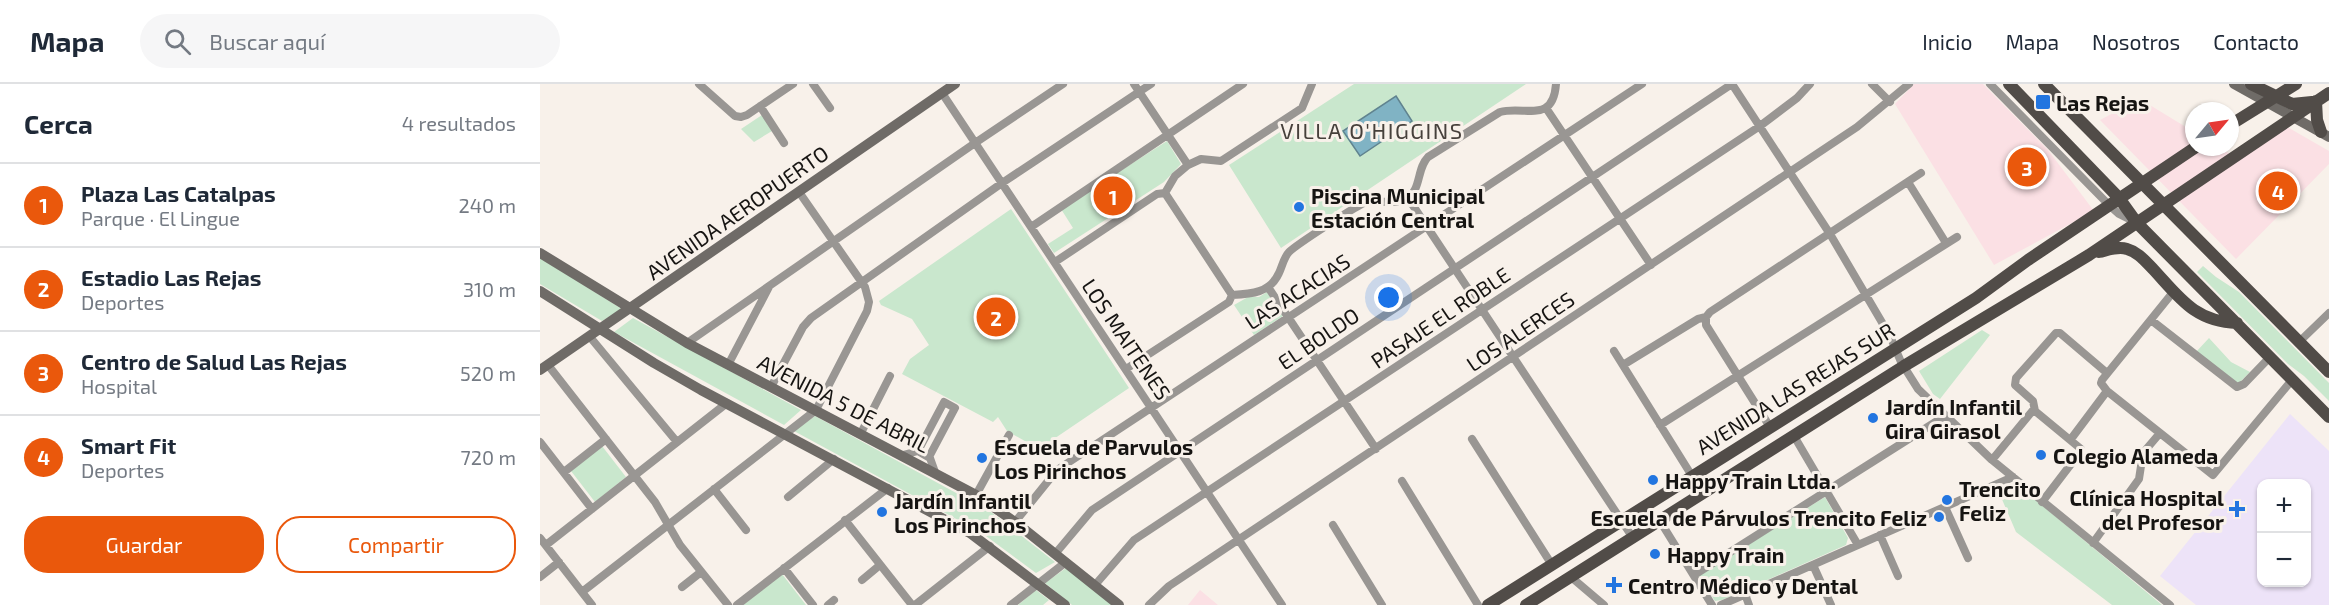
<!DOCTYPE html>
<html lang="es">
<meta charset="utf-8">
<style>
body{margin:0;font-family:"Exo 2",sans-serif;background:#f6f6f7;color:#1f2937}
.controls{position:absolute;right:18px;bottom:18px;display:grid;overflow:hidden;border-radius:12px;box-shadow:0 2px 4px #0004}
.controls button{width:54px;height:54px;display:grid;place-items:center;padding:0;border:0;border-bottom:2px solid #e0e1e3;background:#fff;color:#1f2937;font:30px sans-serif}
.compass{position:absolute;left:1645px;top:18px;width:54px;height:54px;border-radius:50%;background:#fff;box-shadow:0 2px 4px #0004;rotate:61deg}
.you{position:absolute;left:849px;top:214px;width:21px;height:21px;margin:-15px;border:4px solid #fff;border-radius:50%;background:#1a73e8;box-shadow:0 0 0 9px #1a73e833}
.badge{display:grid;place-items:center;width:39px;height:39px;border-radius:50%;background:#ea580c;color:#fff;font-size:20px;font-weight:700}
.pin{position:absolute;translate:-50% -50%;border:3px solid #fff;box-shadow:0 2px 6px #0006}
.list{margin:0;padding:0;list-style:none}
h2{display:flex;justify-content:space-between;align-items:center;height:78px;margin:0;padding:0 24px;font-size:26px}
h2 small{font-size:20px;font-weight:400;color:#747a83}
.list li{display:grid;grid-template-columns:39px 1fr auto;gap:18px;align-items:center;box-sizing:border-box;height:84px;padding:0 24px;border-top:2px solid #e0e1e3}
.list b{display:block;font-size:22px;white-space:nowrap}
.list p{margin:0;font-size:20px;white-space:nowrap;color:#747a83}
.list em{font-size:20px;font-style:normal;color:#747a83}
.actions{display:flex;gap:12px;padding:18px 24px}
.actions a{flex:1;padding:14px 0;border:2px solid #ea580c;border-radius:24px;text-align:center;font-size:21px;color:#ea580c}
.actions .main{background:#ea580c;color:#fff}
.icon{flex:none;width:33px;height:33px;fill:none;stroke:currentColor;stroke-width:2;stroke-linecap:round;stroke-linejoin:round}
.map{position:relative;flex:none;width:1789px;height:521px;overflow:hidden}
header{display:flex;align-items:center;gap:36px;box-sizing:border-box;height:84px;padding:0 30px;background:#fff;border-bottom:2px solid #e0e1e3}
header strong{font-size:28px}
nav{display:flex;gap:33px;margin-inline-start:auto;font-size:21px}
.search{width:420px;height:54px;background:#f6f6f7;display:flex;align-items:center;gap:15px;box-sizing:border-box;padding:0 21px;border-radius:33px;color:#747a83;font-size:22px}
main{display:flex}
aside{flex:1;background:#fff}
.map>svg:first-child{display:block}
.commercial{fill:#fbe0e4}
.medical{fill:#ede3f8;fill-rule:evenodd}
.green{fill:#c9e7cd}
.water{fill:#80b3c4;stroke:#60838f;stroke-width:1.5}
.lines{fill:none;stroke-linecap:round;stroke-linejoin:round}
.street{stroke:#999693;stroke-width:8}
.secondary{stroke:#6f6b67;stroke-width:10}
.primary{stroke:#514c48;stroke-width:12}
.poi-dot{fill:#2275e0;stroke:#f8f1ea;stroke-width:2}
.labels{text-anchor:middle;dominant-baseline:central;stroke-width:6;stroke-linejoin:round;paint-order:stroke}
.poi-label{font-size:21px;font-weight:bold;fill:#161412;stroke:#f8f1ea;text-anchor:start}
.street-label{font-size:21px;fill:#161412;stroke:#f8f1ea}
.neighbourhood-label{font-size:22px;letter-spacing:1.5px;fill:#46403b;stroke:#f8f1ea}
</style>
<header>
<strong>Mapa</strong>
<div class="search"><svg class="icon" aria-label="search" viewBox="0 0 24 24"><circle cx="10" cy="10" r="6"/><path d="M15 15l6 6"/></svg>Buscar aquí</div>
<nav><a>Inicio</a><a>Mapa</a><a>Nosotros</a><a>Contacto</a></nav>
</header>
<main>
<aside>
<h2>Cerca<small>4 resultados</small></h2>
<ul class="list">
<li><span class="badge">1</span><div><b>Plaza Las Catalpas</b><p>Parque · El Lingue</p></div><em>240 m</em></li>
<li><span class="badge">2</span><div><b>Estadio Las Rejas</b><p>Deportes</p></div><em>310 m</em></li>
<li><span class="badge">3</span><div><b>Centro de Salud Las Rejas</b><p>Hospital</p></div><em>520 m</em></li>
<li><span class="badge">4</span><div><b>Smart Fit</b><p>Deportes</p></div><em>720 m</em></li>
</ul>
<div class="actions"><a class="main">Guardar</a><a>Compartir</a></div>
</aside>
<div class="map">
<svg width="1789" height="521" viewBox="0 0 1789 521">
<rect width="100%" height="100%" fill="#f8f1ea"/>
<path class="commercial" d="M 1374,0 L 1443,0 L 1508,66 L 1554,127 L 1454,181 L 1355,20 Z
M 1600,15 L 1654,48 L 1654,63 L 1679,63 L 1695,73 L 1744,41 L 1789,67 L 1789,80 L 1696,175 L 1560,36 Z
M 660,506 L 678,521 L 648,521 Z"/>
<path class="medical" d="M 1750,330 L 1789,367 L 1789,521 L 1656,521 L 1620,492 ZM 1722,400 L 1766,400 L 1766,498 L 1722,498 Z"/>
<path class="green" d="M 814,0 L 986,0 L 741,164 L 689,81 Z
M 222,31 L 232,47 L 214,58 L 201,45 Z
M 627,57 L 641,80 L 624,98 L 514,169 L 508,160 L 533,144 L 521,125 Z
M 471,125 L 589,304 L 499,365 L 467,347 L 458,333 L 453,338 L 362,290 L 370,275 L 389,261 L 372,235 L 341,221 L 339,217 Z
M 0,174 L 82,225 L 62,237 L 0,200 Z
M 1663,182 L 1676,193 L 1699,208 L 1789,299 L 1789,317 L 1764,292 L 1748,280 L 1657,188 Z
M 727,208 L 743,232 L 714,251 L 694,221 L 708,213 L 719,213 Z
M 93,234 L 261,326 L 244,341 L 74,248 Z
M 1442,246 L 1450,251 L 1400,315 L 1393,310 L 1379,287 Z
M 1669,254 L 1691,278 L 1710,288 L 1699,299 L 1694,300 L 1656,268 Z
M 275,332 L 451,428 L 515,478 L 496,489 L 442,449 L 254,347 Z
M 62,362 L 86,393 L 55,418 L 31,387 Z
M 1475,399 L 1622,521 L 1572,521 L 1476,448 L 1461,413 L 1464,407 Z
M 1285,413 L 1308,454 L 1306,461 L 1182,516 L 1175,517 L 1173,514 L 1158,491 Z
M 526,484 L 572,521 L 532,521 L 505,499 Z
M 242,490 L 266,521 L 203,521 Z
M 496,506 L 509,516 L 503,521 L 478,521 Z"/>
<path class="water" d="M 856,12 L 872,37 L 820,72 L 803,47 Z"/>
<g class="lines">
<path class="street" d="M 159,0 L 195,32 L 201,33 L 207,31 L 253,0
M 273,0 L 290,24
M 594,0 L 648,81
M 1192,0 L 1290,150 L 1350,252 L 1361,278 L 1378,305 L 1452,376 L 1630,521
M 1332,0 L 1350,18
M 1450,0 L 1569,121 L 1579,130 L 1595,138
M 402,9 L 742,521
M 220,22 L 244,59
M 1006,24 L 1111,181
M 1368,98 L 1406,159
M 625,109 L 635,92 L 648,81 L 661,75 L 681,77 L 762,24 L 772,0
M 625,109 L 692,211
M 868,114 L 1093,454
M 491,143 L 703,0
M 515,178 L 617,110 L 625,109
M 728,203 L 836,365
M 692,211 C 711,210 730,209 739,189 C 742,183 744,173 749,168 C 756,161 820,119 827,118 C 840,116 857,121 868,114 C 881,105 877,84 888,73 L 960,28 C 984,21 1013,41 1016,0
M 1166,233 L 1166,241 L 1230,343
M 1611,236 L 1697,303 L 1704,300 L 1730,273
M 50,253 L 137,358
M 147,259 L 435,59 L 523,0
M 1758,259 L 1789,229
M 1074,267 L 1152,392
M 8,281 L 115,418 L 140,461 L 188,521
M 188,281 L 229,203
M 1083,281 L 1158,235 L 1166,233 L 1170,228 L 1381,89
M 586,285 L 689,218 L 692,211
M 231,303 L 263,243 L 271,234 L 462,99 L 611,0
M 1567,307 L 1673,391 L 1752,296
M 1120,341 L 1417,153
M 321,349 L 350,292
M 1254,352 L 1318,461
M 932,355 L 1012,481
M 1531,355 L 1567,307 L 1561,299 L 1562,296 L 1634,207
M 0,358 L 52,425
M 378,367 L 404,318 L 415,324 L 389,373
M 363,371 L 378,367 L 390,374 L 395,388
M 1452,376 L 1494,325
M 24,388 L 66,355
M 862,397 L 938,521
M 174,405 L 206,446
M 436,411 L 469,351
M 248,413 L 294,375
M 1502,418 L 1541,367 L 1541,365 L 1495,327 L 1493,317 L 1475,301 L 1476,294 L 1516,249 L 1520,249 L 1567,289
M 1405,423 L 1428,474
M 305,436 L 372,521
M 1120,437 L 1172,521
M 475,438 L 517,386 L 1102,0
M 793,441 L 842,521
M 1340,451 L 1358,492
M 0,454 L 52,521
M 1553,459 L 1599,395 L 1603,369 L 1620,349
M 6,461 L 187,319
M 515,470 L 552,426 L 1192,0
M 1273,481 L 1291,521
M 244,484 L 273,521
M 1154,491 L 1405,332
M 0,493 L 19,478
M 1031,493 L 1064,521
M 322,496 L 340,481
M 555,501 L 594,456 L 1220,42 L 1257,14 L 1270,0
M 142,503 L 161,488
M 42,508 L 276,326 L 327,227 L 329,218 L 325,203 L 259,108
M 1205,510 L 1209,521
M 197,521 L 348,404
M 288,521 L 294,516
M 375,521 L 450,462
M 471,521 L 526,478
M 609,521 L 629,502 L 1317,43 L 1369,0
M 1181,521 L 1473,393"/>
<path class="secondary" d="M 1694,0 L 1789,53
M 0,169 L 147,259 L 436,411 L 475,438 L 579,521
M 0,207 L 114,279 L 161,306 L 430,449 L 525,521
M 0,286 L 415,0"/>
<path class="primary" d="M 1469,0 L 1579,114 L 1597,139 L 1789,333
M 1504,0 L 1789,288
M 1711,0 L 1752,20 L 1772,18
M 1776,17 L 1777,36 L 1781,48
M 1690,41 L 1756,0
M 1559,168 C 1568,166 1578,162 1587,165 C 1598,168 1605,177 1613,185 C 1639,213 1655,238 1697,239
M 948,521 L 1436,214 L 1488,176 L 1656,63
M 986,521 L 1364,282 L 1549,171 L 1789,9"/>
</g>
<g class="poi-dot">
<rect x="1495" y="10" width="16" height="16" rx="3"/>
<circle cx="759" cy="123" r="6"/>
<circle cx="1333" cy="334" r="6"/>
<circle cx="1501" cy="371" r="6"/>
<circle cx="442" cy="374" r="6"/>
<circle cx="1113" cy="396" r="6"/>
<circle cx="1407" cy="416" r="6"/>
<path d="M1694 416h6v6h6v6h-6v6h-6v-6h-6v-6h6z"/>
<circle cx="342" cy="428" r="6"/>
<circle cx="1399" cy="433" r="6"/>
<circle cx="1115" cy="470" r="6"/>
<path d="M1071 492h6v6h6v6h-6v6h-6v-6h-6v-6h6z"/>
</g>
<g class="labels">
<g class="poi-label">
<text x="1516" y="18">Las Rejas</text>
<text x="771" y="111">Piscina Municipal<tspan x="771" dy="24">Estación Central</tspan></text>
<text x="1345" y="322">Jardín Infantil<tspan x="1345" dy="24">Gira Girasol</tspan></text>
<text x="454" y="362">Escuela de Parvulos<tspan x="454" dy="24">Los Pirinchos</tspan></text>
<text x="1513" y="371">Colegio Alameda</text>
<text x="1125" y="396">Happy Train Ltda.</text>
<text x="1419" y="404">Trencito<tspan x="1419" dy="24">Feliz</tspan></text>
<text x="1684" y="413" text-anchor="end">Clínica Hospital<tspan x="1684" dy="24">del Profesor</tspan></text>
<text x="354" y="416">Jardín Infantil<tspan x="354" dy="24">Los Pirinchos</tspan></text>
<text x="1387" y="433" text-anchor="end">Escuela de Párvulos Trencito Feliz</text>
<text x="1127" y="470">Happy Train</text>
<text x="1088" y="501">Centro Médico y Dental</text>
</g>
<g class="street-label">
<text transform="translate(197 128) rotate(-35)">AVENIDA AEROPUERTO</text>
<text transform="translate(757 207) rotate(-33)">LAS ACACIAS</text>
<text transform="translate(900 233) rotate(-34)">PASAJE EL ROBLE</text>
<text transform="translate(980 247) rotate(-34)">LOS ALERCES</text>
<text transform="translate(778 254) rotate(-34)">EL BOLDO</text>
<text transform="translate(587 255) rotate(56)">LOS MAITENES</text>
<text transform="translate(1255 304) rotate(-32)">AVENIDA LAS REJAS SUR</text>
<text transform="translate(304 319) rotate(27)">AVENIDA 5 DE ABRIL</text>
</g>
<g class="neighbourhood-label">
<text x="832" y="46">VILLA O'HIGGINS</text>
</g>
</g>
</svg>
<div class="controls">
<button>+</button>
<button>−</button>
</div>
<svg class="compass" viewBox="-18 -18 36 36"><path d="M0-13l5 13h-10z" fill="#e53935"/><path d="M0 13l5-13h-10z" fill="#747a83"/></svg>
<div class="you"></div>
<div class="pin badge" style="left:573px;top:112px">1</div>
<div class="pin badge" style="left:456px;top:233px">2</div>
<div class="pin badge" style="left:1487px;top:83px">3</div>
<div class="pin badge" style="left:1738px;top:107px">4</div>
</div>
</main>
